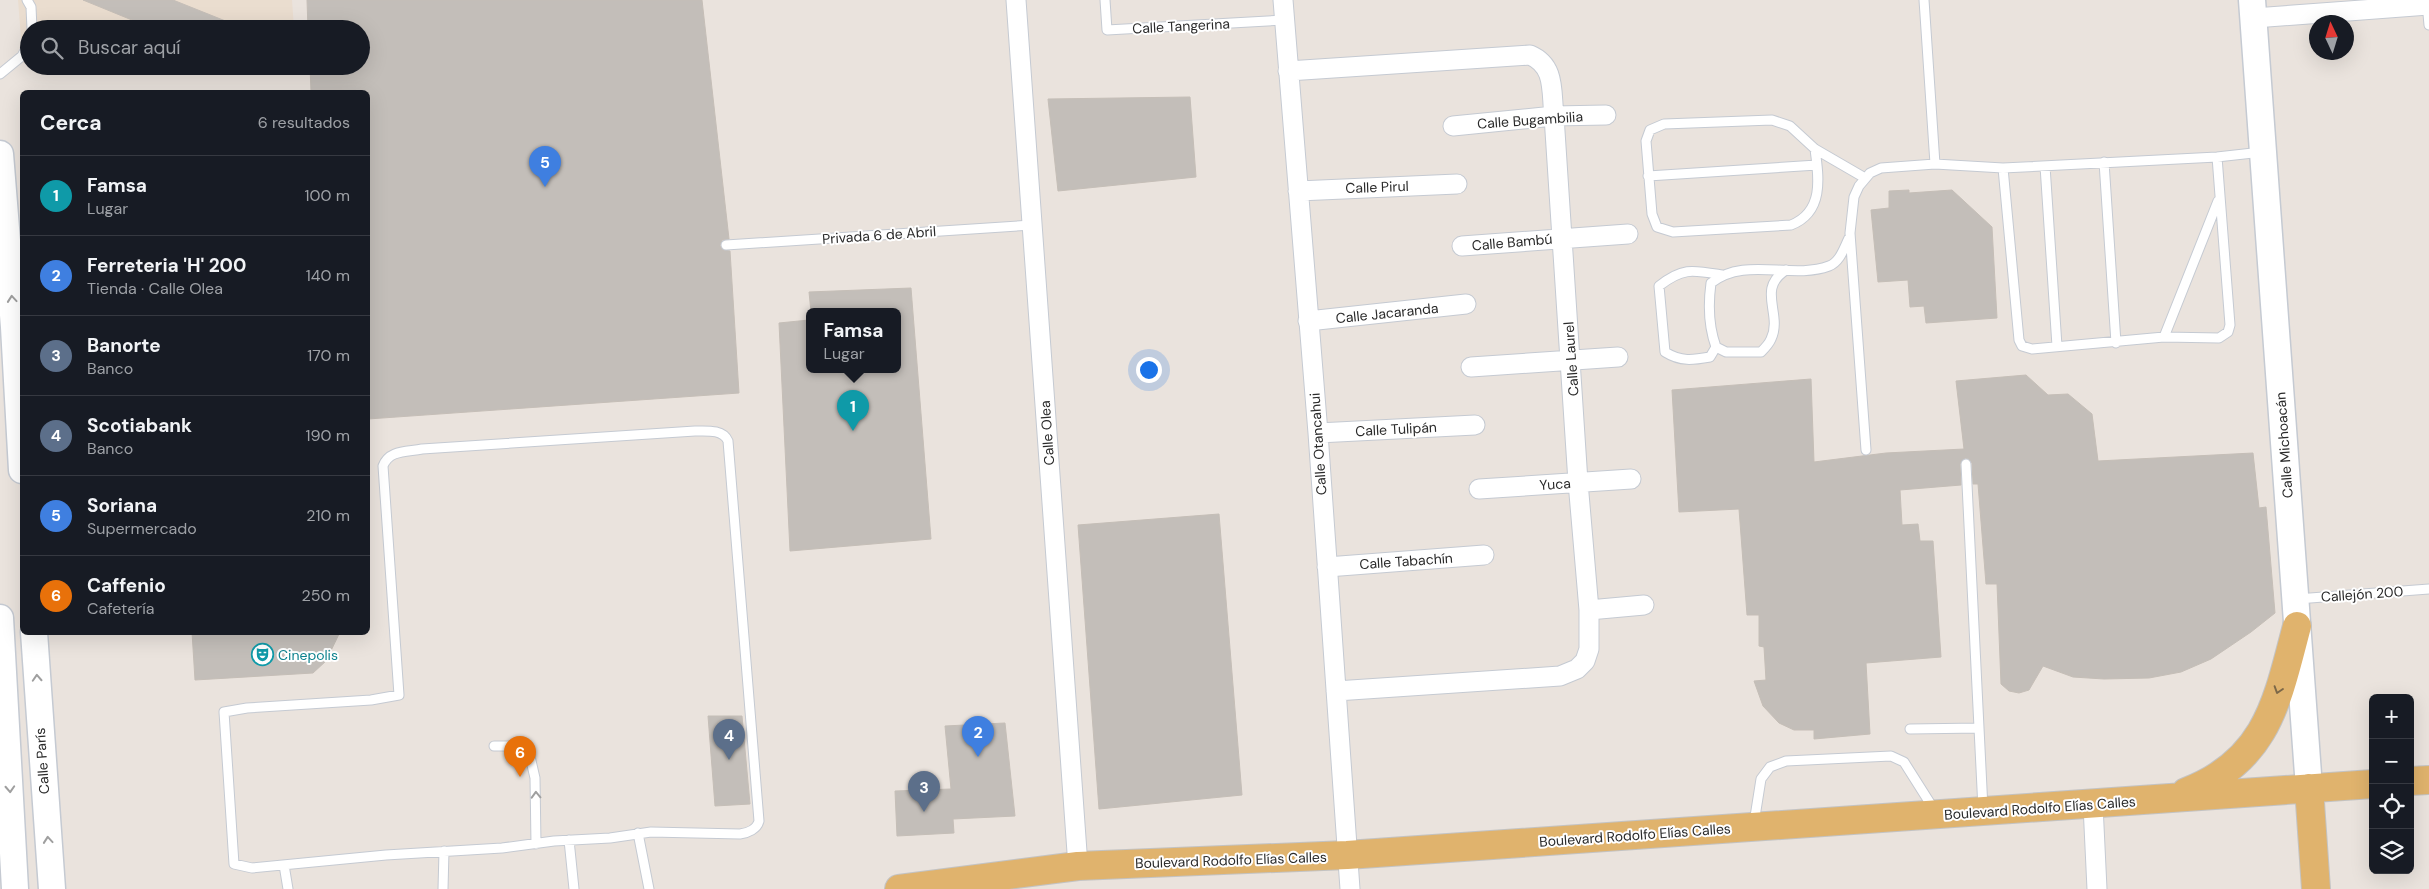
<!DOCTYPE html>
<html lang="es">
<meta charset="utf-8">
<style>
body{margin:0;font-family:"DM Sans",sans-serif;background:#20242c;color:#f1f3f6}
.controls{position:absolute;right:15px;bottom:15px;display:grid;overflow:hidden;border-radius:8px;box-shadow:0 5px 20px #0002}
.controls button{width:45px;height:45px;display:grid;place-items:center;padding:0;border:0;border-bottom:1px solid #363941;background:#171b24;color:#f1f3f6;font:25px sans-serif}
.compass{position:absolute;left:2309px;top:15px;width:45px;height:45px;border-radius:50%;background:#171b24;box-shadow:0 5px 20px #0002;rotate:356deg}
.you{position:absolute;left:1148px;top:369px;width:18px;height:18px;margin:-12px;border:4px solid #fff;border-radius:50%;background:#1a73e8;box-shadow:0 0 0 8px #1a73e833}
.badge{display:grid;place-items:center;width:32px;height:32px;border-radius:50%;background:#5083e5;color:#fff;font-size:16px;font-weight:700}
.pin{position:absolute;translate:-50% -41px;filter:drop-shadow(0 1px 2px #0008)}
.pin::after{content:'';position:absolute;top:26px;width:18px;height:15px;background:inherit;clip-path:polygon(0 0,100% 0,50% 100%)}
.popup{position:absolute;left:806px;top:308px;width:95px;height:65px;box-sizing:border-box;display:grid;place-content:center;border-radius:8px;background:#171b24;filter:drop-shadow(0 1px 4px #0005);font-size:16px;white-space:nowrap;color:#9ea1a6}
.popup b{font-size:19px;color:#f1f3f6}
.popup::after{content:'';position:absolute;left:50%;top:100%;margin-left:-10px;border:10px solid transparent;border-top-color:#171b24}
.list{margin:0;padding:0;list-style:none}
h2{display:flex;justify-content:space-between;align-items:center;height:65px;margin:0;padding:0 20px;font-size:21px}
h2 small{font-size:16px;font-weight:400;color:#9ea1a6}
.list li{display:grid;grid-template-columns:32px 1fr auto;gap:15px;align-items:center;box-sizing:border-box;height:80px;padding:0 20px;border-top:1px solid #363941}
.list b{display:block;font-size:19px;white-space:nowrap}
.list p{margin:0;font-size:16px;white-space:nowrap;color:#9ea1a6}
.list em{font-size:16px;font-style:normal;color:#9ea1a6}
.icon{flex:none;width:28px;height:28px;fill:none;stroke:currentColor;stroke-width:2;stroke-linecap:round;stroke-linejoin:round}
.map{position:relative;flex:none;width:2429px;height:889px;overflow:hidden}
.search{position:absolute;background:#171b24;box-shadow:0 5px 20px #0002;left:20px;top:20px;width:350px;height:55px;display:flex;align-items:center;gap:12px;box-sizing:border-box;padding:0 18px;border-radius:28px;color:#9ea1a6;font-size:19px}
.panel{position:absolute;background:#171b24;box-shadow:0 5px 20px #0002;left:20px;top:90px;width:350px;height:545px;border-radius:8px}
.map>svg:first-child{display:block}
.education{fill:#eaddcf}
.building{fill:#c3beb9;stroke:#c5beb7}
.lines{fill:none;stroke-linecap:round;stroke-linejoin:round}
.service-casing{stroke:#c5cad2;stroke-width:11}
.minor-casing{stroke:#c5cad2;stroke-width:21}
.secondary-casing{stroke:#c5cad2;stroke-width:29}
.primary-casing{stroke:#c3c3c3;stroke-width:30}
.service{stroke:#fff;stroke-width:9}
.minor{stroke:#fff;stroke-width:19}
.secondary{stroke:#fff;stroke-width:26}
.primary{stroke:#e0b36d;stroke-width:28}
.oneway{stroke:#9f9f9f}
.oneway2{stroke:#7c6848}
.labels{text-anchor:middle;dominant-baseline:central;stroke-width:4;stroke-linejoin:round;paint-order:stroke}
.street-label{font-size:14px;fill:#2a2a2a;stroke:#fff}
.culture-label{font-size:14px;fill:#0d838f;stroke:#fff;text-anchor:start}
</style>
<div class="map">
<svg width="2429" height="889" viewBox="0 0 2429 889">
<rect width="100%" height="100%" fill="#eae3dd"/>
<path class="education" d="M 18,0 L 292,0 L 294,29 L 29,29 L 29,62 L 23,63 Z"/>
<path class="building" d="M 83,0 L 173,0 L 243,28 L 154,29 Z
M 307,0 L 702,0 L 729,239 L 722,240 L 720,246 L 723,250 L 730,251 L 739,393 L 368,419 L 368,92 L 311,92 L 310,66 L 361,66 L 361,29 L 308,29 Z
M 1190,97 L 1196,177 L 1058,191 L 1048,99 Z
M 1909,190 L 1909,193 L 1952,190 L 1992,227 L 1997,318 L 1926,323 L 1924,306 L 1910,307 L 1908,280 L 1878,282 L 1871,210 L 1889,208 L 1889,191 Z
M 911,288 L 931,539 L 790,551 L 779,323 L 809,320 L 809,370 L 897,370 L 897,312 L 811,312 L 809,292 Z
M 2026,375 L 2048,395 L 2068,394 L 2092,414 L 2098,461 L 2253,453 L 2259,508 L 2266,507 L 2275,613 L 2251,632 L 2211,659 L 2181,672 L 2149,678 L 2104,679 L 2073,677 L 2043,666 L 2029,690 L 2019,693 L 2009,691 L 2001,684 L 1997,584 L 1986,584 L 1978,484 L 1973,484 L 1972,463 L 1969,459 L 1965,458 L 1960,464 L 1961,485 L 1900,490 L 1902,525 L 1918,524 L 1920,541 L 1933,541 L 1941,657 L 1866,663 L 1870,734 L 1814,739 L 1814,730 L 1794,730 L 1779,723 L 1763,706 L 1754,681 L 1766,680 L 1764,647 L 1759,646 L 1759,615 L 1747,615 L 1739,509 L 1679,512 L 1672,390 L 1811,379 L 1814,462 L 1886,453 L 1964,449 L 1956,381 Z
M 1219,514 L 1242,795 L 1099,809 L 1078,525 Z
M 192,632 L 340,632 L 326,661 L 313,673 L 195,680 Z
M 708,716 L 742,716 L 750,804 L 715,806 Z
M 1005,723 L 1015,816 L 953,819 L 954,833 L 897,836 L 895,791 L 951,789 L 945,726 Z"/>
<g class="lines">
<defs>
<path id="service" d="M 27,0 L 31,7 L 32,29
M 1105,0 L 1107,30 L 1284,20
M 1924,0 L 1935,164
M 2427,3 L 2429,25
M 0,74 L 22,56 L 29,43
M 1815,149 C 1819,178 1824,212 1791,225 L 1673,232 L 1657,227 L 1652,214 L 1646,141 L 1650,130 L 1664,124 L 1772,120 L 1790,126 L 1815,149 L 1865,178
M 2104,162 L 2116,343
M 2045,166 L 2057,346
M 2003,168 L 2019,340 L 2022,346 L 2032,349 L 2164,337 L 2219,338 L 2228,332 L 2230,325 L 2217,157
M 1648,176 L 1817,165
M 726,245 L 1032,225
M 1786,270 C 1756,289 1783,314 1771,339 C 1769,344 1765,348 1761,352 L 1726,352 L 1716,347 C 1708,325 1708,305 1711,283 C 1745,256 1791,280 1829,266 C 1840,262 1844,248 1849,238
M 2164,337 L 2218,201
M 1716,347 L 1710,357 C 1693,360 1681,362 1665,352 L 1659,286 C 1683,267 1693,270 1722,275
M 695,431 C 706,431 723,429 728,441 L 759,821 C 757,829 748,833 740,834 L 651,832 L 610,838 L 554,841 L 502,848 L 386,855 L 252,868 L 234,864 L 224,712 L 247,708 L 371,700 L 399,695 L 383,466 C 389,450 406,452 422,449 Z
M 1866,450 L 1850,233 L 1854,197 L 1859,186 L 1870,173 L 1881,168 L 1935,164 L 2003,168 L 2217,157 L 2262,152
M 1966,464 L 1983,809
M 2297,599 L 2429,589
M 1910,729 L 1979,728
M 494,746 L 516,746 L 529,752 L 535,778 L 536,844
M 1754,823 L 1761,779 L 1770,767 L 1786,761 L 1891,756 L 1904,762 L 1935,811
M 638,833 L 649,889
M 569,840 L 574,889
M 284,865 L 288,889
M 443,889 L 444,851"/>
<path id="minor" d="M 1016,0 L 1078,866
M 1283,0 L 1318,433 L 1350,889
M 2254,18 L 2429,5
M 1288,71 L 1530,55 C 1556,66 1551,92 1554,116 L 1578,482 L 1589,610 L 1589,649 L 1585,661 L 1577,669 L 1560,676 L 1336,691
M 1453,126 L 1554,116 L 1606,115
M 1298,191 L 1457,184
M 1462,246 L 1628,234
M 1308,321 L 1466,304
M 1471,367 L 1618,357
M 1318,433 L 1475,425
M 1479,489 L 1631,479
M 1327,567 L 1484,555
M 1589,610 L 1644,605
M 2093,805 L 2097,889"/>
<path id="secondary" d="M 2252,0 L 2309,788
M 0,154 L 14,327 L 22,470
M 0,618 L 15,889
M 34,632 L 52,889"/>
<path id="primary" d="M 2410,781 L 2429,780
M 2309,788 L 2316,889
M 2186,792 C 2267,761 2277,702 2297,626
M 899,889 L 1078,866 L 1347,855 L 2373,784"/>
</defs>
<use href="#service" class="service-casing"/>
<use href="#minor" class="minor-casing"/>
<use href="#secondary" class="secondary-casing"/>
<use href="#primary" class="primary-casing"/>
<use href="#service" class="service"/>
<use href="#minor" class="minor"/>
<use href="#secondary" class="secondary"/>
<use href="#primary" class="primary"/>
</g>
<defs><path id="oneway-chevron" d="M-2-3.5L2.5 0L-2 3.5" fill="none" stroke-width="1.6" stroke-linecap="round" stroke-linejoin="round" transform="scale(1.25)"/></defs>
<g class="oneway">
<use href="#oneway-chevron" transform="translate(12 299) rotate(-95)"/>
<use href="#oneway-chevron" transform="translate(37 678) rotate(-93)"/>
<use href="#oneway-chevron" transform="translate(10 789) rotate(87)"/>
<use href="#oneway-chevron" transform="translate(536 795) rotate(-92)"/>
<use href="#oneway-chevron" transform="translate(48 840) rotate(-95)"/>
</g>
<use class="oneway2" href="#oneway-chevron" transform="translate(2278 690) rotate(108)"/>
<defs>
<symbol id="theatre-ring" viewBox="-11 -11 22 22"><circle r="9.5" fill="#fff" stroke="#0f9aa8" stroke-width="1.5"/><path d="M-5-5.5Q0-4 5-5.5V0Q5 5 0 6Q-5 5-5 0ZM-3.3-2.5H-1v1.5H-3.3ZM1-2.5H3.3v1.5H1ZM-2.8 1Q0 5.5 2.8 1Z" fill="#0f9aa8"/></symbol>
</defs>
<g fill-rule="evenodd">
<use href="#theatre-ring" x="250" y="642" width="25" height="25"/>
</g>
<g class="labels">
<g class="street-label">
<text transform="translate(1181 26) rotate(-3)">Calle Tangerina</text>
<text transform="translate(1530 120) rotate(-4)">Calle Bugambilia</text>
<text transform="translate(1377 187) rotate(-2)">Calle Pirul</text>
<text transform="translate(879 235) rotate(-4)">Privada 6 de Abril</text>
<text transform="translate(1512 242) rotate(-5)">Calle Bambú</text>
<text transform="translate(1387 313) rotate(-6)">Calle Jacaranda</text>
<text transform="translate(1571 359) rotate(-94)">Calle Laurel</text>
<text transform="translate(1396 429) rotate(-3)">Calle Tulipán</text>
<text transform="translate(1047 433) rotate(-94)">Calle Olea</text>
<text transform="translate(1318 444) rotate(-94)">Calle Otancahui</text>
<text transform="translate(2284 445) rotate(-94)">Calle Michoacán</text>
<text transform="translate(1555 484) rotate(-4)">Yuca</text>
<text transform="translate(1406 561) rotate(-4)">Calle Tabachín</text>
<text transform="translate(2362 594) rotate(-4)">Callejón 200</text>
<text transform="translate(42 761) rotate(-94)">Calle París</text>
<text transform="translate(2040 808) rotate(-4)">Boulevard Rodolfo Elías Calles</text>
<text transform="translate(1635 835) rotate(-4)">Boulevard Rodolfo Elías Calles</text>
<text transform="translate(1231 860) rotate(-2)">Boulevard Rodolfo Elías Calles</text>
</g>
<g class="culture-label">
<text x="278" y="655">Cinepolis</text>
</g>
</g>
</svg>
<div class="controls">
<button>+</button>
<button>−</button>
<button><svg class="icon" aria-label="locate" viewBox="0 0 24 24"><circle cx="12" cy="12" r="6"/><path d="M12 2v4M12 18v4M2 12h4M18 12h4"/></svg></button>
<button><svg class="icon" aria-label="layers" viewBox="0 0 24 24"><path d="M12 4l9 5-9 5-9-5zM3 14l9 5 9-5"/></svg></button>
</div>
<svg class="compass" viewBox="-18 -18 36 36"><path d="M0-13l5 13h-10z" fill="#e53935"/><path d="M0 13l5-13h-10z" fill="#9ea1a6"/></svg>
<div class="you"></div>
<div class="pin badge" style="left:853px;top:431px;background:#0f9aa8">1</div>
<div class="popup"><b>Famsa</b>Lugar</div>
<div class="pin badge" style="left:978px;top:757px;background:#3f7fe0">2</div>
<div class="pin badge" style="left:924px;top:812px;background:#5c6f8a">3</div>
<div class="pin badge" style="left:729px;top:760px;background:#5c6f8a">4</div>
<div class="pin badge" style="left:545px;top:187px;background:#3f7fe0">5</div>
<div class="pin badge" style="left:520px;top:777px;background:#e8710a">6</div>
<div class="search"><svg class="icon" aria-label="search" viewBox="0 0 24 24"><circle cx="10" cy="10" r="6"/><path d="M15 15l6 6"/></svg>Buscar aquí</div>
<section class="panel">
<h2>Cerca<small>6 resultados</small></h2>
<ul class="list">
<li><span class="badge" style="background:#0f9aa8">1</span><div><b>Famsa</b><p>Lugar</p></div><em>100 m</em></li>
<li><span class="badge" style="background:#3f7fe0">2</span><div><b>Ferreteria 'H' 200</b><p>Tienda · Calle Olea</p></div><em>140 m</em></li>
<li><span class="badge" style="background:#5c6f8a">3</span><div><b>Banorte</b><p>Banco</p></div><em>170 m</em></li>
<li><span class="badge" style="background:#5c6f8a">4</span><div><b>Scotiabank</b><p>Banco</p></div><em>190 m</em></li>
<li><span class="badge" style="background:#3f7fe0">5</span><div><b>Soriana</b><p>Supermercado</p></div><em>210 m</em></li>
<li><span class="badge" style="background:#e8710a">6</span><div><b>Caffenio</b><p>Cafetería</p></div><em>250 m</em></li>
</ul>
</section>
</div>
